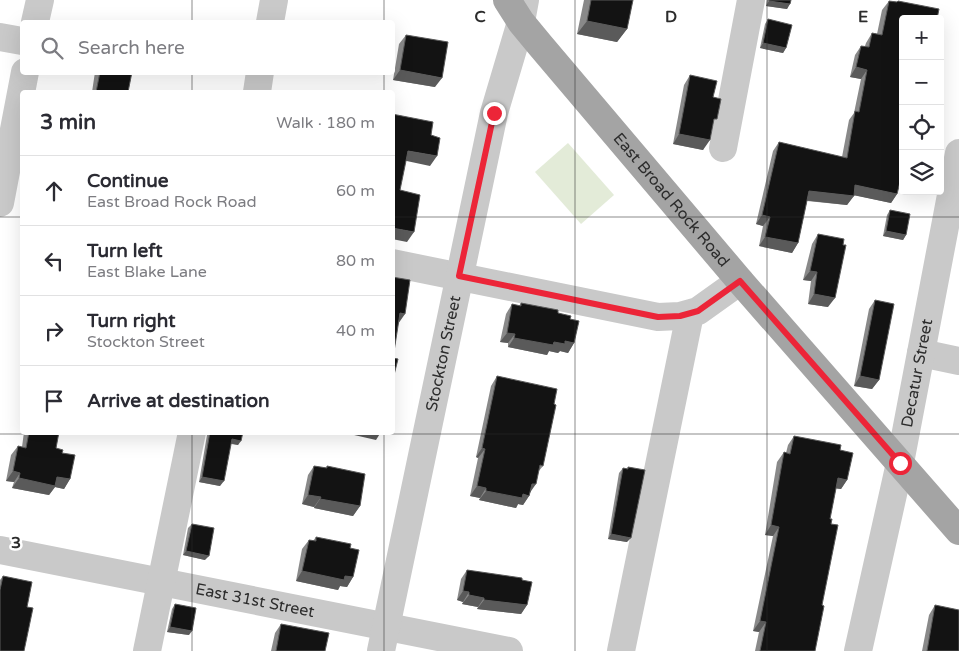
<!DOCTYPE html>
<meta charset="utf-8">
<style>
body{margin:0;font-family:"Varela Round",sans-serif;background:#f7f7f7;color:#2b2b33}
.controls{position:absolute;right:15px;top:15px;display:grid;overflow:hidden;border-radius:5px;box-shadow:0 5px 20px #0002}
.controls button{width:45px;height:45px;display:grid;place-items:center;padding:0;border:0;border-bottom:1px solid #e1e1e2;background:#fff;color:#2b2b33;font:25px sans-serif}
.stop{position:absolute;width:15px;height:15px;margin:-11px;border:4px solid #ec2538;border-radius:50%;background:#fff}
.stop.end{background:#ec2538;border-color:#fff;box-shadow:0 1px 5px #0008}
.list{margin:0;padding:0;list-style:none}
h2{display:flex;justify-content:space-between;align-items:center;height:65px;margin:0;padding:0 20px;font-size:21px}
h2 small{font-size:16px;font-weight:400;color:#7c7c81}
.list li{display:grid;grid-template-columns:32px 1fr auto;gap:15px;align-items:center;box-sizing:border-box;height:70px;padding:0 20px;border-top:1px solid #e1e1e2}
.list b{display:block;font-size:19px;white-space:nowrap}
.list p{margin:0;font-size:16px;white-space:nowrap;color:#7c7c81}
.list em{font-size:16px;font-style:normal;color:#7c7c81}
.icon{flex:none;width:28px;height:28px;fill:none;stroke:currentColor;stroke-width:2;stroke-linecap:round;stroke-linejoin:round}
.map{position:relative;flex:none;width:959px;height:651px;overflow:hidden}
.search{position:absolute;background:#fff;box-shadow:0 5px 20px #0002;left:20px;top:20px;width:375px;height:55px;display:flex;align-items:center;gap:12px;box-sizing:border-box;padding:0 18px;border-radius:5px;color:#7c7c81;font-size:19px}
.panel{position:absolute;background:#fff;box-shadow:0 5px 20px #0002;left:20px;top:90px;width:375px;height:345px;border-radius:5px}
.map>svg:first-child{display:block}
.green{fill:#e3ebd8}
.lines{fill:none;stroke-linecap:round;stroke-linejoin:round}
.minor{stroke:#c9c9c9;stroke-width:28}
.major{stroke:#a4a4a4;stroke-width:28}
.wall{fill:#898989}
.shaded-wall{fill:#5a5a5a}
.building{fill:#131313;stroke:#5a5a5a}
.route{stroke:#ec2538;stroke-width:6}
.grid{fill:none;stroke:#2c2c2c;stroke-width:1;stroke-opacity:0.55}
.labels{text-anchor:middle;dominant-baseline:central;stroke-width:5;stroke-linejoin:round;paint-order:stroke}
.street-label{font-size:16px;fill:#2c2c2c;stroke:#fff}
.grid-label{font-size:16px;text-anchor:middle;font-weight:bold;fill:#2c2c2c;stroke:#fff;stroke-width:5;stroke-linejoin:round;paint-order:stroke}
</style>
<div class="map">
<svg width="959" height="651" viewBox="0 0 959 651">
<rect width="100%" height="100%" fill="#fff"/>
<path class="green" d="M 568,143 L 614,195 L 581,224 L 535,172 Z"/>
<g class="lines">
<g class="minor">
<path d="M 35,22 L 40,0"/>
<path d="M 270,22 L 274,0"/>
<path d="M 0,37 L 22,41"/>
<path d="M 257,92 L 260,72"/>
<path d="M 723,148 L 751,0"/>
<path d="M 0,203 L 25,72"/>
<path d="M 392,263 L 658,317 L 680,316 L 698,311 L 740,281"/>
<path d="M 921,353 L 959,361"/>
<path id="s1" d="M 0,550 L 509,651"/>
<path d="M 147,651 L 192,432"/>
<path id="s2" d="M 381,651 L 494,113 L 521,22 L 525,0"/>
<path d="M 621,651 L 690,314"/>
<path id="s3" d="M 858,651 L 900,463 L 959,153"/>
</g>
<path class="major" id="s4" d="M 507,0 L 521,22 L 540,45 L 740,281 L 959,531"/>
</g>
<path class="wall" d="M 584,0 L 633,0 L 627,29 L 617,42 L 577,34 Z
M 767,0 L 791,0 L 787,9 L 766,6 Z
M 889,1 L 897,2 L 898,1 L 897,194 L 891,203 L 854,195 L 847,205 L 807,201 L 798,243 L 792,253 L 759,246 L 763,226 L 756,224 L 773,151 L 779,142 L 842,157 L 849,120 L 854,113 L 861,79 L 850,77 L 855,55 L 861,46 L 865,46 L 866,43 L 872,33 L 877,34 L 882,10 Z
M 768,19 L 786,48 L 783,53 L 760,48 L 765,24 Z
M 406,35 L 435,87 L 393,80 L 399,44 Z
M 95,72 L 132,72 L 128,92 L 92,92 Z
M 690,75 L 713,97 L 713,125 L 703,150 L 673,144 L 684,85 Z
M 890,210 L 906,235 L 903,240 L 883,236 L 887,215 Z
M 818,234 L 828,307 L 808,304 L 811,281 L 803,280 L 812,244 Z
M 875,300 L 879,380 L 872,389 L 854,386 L 869,309 Z
M 521,303 L 558,313 L 570,319 L 574,343 L 568,353 L 560,351 L 558,353 L 549,351 L 547,355 L 508,347 L 508,343 L 500,342 L 506,314 L 512,304 L 519,306 Z
M 497,376 L 554,404 L 543,466 L 538,472 L 529,496 L 523,505 L 518,504 L 516,508 L 479,500 L 480,498 L 470,496 L 478,458 L 476,457 L 491,386 Z
M 24,432 L 59,432 L 56,448 L 62,453 L 70,479 L 64,489 L 55,487 L 49,495 L 12,488 L 14,482 L 6,481 L 11,455 L 18,446 L 22,447 Z
M 207,432 L 243,432 L 238,445 L 231,444 L 220,486 L 199,482 L 207,435 Z
M 794,436 L 840,450 L 847,480 L 841,489 L 836,488 L 830,519 L 822,605 L 815,651 L 755,651 L 759,632 L 753,631 L 773,536 L 765,535 L 777,462 L 784,452 L 786,453 L 788,445 Z
M 314,466 L 326,468 L 327,466 L 360,506 L 353,516 L 314,508 L 314,507 L 302,504 L 308,475 Z
M 628,467 L 627,542 L 608,539 L 619,473 L 623,468 L 627,469 Z
M 192,524 L 205,560 L 183,555 L 188,528 Z
M 316,537 L 350,548 L 353,577 L 347,587 L 340,586 L 338,590 L 296,581 L 302,549 L 309,540 L 313,541 Z
M 467,570 L 522,580 L 527,605 L 521,614 L 477,609 L 478,607 L 462,604 L 463,602 L 457,600 L 461,579 Z
M 3,576 L 27,607 L 0,651 L 0,580 Z
M 175,604 L 189,635 L 167,632 L 172,609 Z
M 935,605 L 959,651 L 922,651 L 929,615 Z
M 281,624 L 325,651 L 271,651 L 275,633 Z"/>
<path class="shaded-wall" d="M 769,1 L 790,4 L 787,9 L 766,6 Z
M 587,21 L 627,29 L 617,42 L 577,34 Z
M 763,43 L 786,48 L 783,53 L 760,48 Z
M 856,67 L 867,70 L 861,79 L 850,77 Z
M 400,70 L 442,78 L 435,87 L 393,80 Z
M 679,134 L 710,140 L 703,150 L 673,144 Z
M 408,151 L 437,156 L 430,166 L 402,160 Z
M 855,185 L 897,194 L 891,203 L 848,194 Z
M 809,191 L 854,196 L 847,205 L 802,200 Z
M 762,215 L 770,217 L 763,226 L 756,224 Z
M 392,228 L 414,232 L 407,242 L 392,239 Z
M 886,231 L 906,235 L 903,240 L 883,236 Z
M 765,237 L 798,243 L 792,253 L 759,246 Z
M 810,271 L 817,272 L 811,281 L 803,280 Z
M 814,294 L 835,298 L 828,307 L 808,304 Z
M 400,313 L 405,314 L 398,324 Z
M 507,333 L 515,334 L 508,343 L 500,342 Z
M 514,338 L 554,342 L 565,341 L 574,343 L 568,353 L 560,351 L 558,353 L 549,351 L 547,355 L 508,347 Z
M 860,376 L 879,380 L 872,389 L 854,386 Z
M 341,432 L 381,432 L 376,440 Z
M 232,439 L 241,441 L 238,445 L 229,443 Z
M 482,448 L 485,449 L 478,458 L 476,457 Z
M 13,471 L 20,473 L 14,482 L 6,481 Z
M 57,477 L 70,479 L 64,489 L 55,487 L 49,495 L 12,488 L 19,478 Z
M 202,477 L 224,481 L 220,486 L 199,482 Z
M 838,478 L 847,480 L 841,489 L 831,488 Z
M 532,484 L 536,484 L 529,494 Z
M 477,486 L 486,488 L 480,498 L 470,496 Z
M 486,491 L 523,494 L 529,496 L 523,505 L 518,504 L 516,508 L 479,500 Z
M 308,495 L 321,497 L 314,507 L 302,504 Z
M 320,499 L 360,506 L 353,516 L 314,508 Z
M 771,525 L 779,527 L 773,536 L 765,535 Z
M 611,534 L 631,538 L 627,542 L 608,539 Z
M 186,551 L 209,556 L 205,560 L 183,555 Z
M 302,571 L 345,576 L 353,577 L 347,587 L 340,586 L 338,590 L 296,581 Z
M 463,591 L 469,592 L 463,602 L 457,600 Z
M 469,595 L 484,598 L 478,607 L 462,604 Z
M 484,600 L 527,605 L 521,614 L 477,609 Z
M 760,621 L 766,622 L 759,632 L 753,631 Z
M 170,627 L 192,631 L 189,635 L 167,632 Z"/>
<path class="building" d="M 591,0 L 633,0 L 627,29 L 587,21 Z
M 769,0 L 791,0 L 790,4 L 769,1 Z
M 889,1 L 897,2 L 898,1 L 939,9 L 937,19 L 903,19 L 903,170 L 897,194 L 855,185 L 854,196 L 809,191 L 798,243 L 765,237 L 770,217 L 762,215 L 779,142 L 847,158 L 855,111 L 859,112 L 867,70 L 856,67 L 861,46 L 869,47 L 872,33 L 882,35 Z
M 768,19 L 792,25 L 786,48 L 763,43 Z
M 406,35 L 448,42 L 442,78 L 400,70 Z
M 100,72 L 132,72 L 128,92 L 96,92 Z
M 690,75 L 717,81 L 713,97 L 721,99 L 717,119 L 714,119 L 710,140 L 679,134 Z
M 392,114 L 433,122 L 431,135 L 440,138 L 437,156 L 408,151 L 400,190 L 420,195 L 414,232 L 392,228 Z
M 890,210 L 910,214 L 906,235 L 886,231 Z
M 818,234 L 844,239 L 843,245 L 846,245 L 835,298 L 814,294 L 817,272 L 810,271 Z
M 392,277 L 410,280 L 405,314 L 400,313 L 393,358 L 398,359 L 392,383 Z
M 875,300 L 894,304 L 879,380 L 860,376 Z
M 521,303 L 558,310 L 558,313 L 571,316 L 570,319 L 579,321 L 574,343 L 565,341 L 565,344 L 554,342 L 553,345 L 514,338 L 515,334 L 507,333 L 512,304 L 521,306 Z
M 497,376 L 557,389 L 554,404 L 556,405 L 543,466 L 540,465 L 536,484 L 532,484 L 529,496 L 523,494 L 522,498 L 486,491 L 486,488 L 477,486 L 485,449 L 482,448 Z
M 29,432 L 59,432 L 56,448 L 63,450 L 62,453 L 75,455 L 70,479 L 57,477 L 55,486 L 19,478 L 20,473 L 13,471 L 18,446 L 26,448 Z
M 210,432 L 243,432 L 241,441 L 232,439 L 224,481 L 202,477 Z
M 794,436 L 841,445 L 840,450 L 853,453 L 847,480 L 838,478 L 830,519 L 832,519 L 831,524 L 838,525 L 822,605 L 824,606 L 815,651 L 760,651 L 766,622 L 760,621 L 779,527 L 771,525 L 784,452 L 790,454 Z
M 314,466 L 327,468 L 327,466 L 365,474 L 360,506 L 320,499 L 321,497 L 308,495 Z
M 628,467 L 645,470 L 631,538 L 611,534 L 623,468 L 628,469 Z
M 192,524 L 214,528 L 209,556 L 186,551 Z
M 316,537 L 351,544 L 350,548 L 359,550 L 353,577 L 345,576 L 344,580 L 302,571 L 309,540 L 316,541 Z
M 467,570 L 522,578 L 522,580 L 532,582 L 527,605 L 484,600 L 484,598 L 469,595 L 469,592 L 463,591 Z
M 3,576 L 32,582 L 27,607 L 33,608 L 24,651 L 0,651 L 0,590 Z
M 175,604 L 196,608 L 192,631 L 170,627 Z
M 935,605 L 959,610 L 959,651 L 927,651 Z
M 281,624 L 329,633 L 325,651 L 276,651 Z"/>
<g class="lines">
<path class="route" d="M 494,113 L 459,276 L 658,317 L 680,316 L 698,311 L 740,281 L 900,463"/>
</g>
<path class="grid" d="M 192,0 L 192,22M 384,0 L 384,22M 575,0 L 575,651M 767,0 L 767,651M 192,72 L 192,92M 384,72 L 384,92M 0,217 L 22,217M 392,217 L 959,217M 192,432 L 192,651M 384,432 L 384,651M 0,434 L 959,434"/>
<g class="labels">
<g class="street-label">
<text stroke="none"><textPath href="#s4" startOffset="259">East Broad Rock Road</textPath></text>
<text stroke="none"><textPath href="#s2" startOffset="304">Stockton Street</textPath></text>
<text stroke="none"><textPath href="#s3" startOffset="284">Decatur Street</textPath></text>
<text stroke="none"><textPath href="#s1" startOffset="260">East 31st Street</textPath></text>
</g>
</g>
<g class="grid-label">
<text x="480" y="22">C</text>
<text x="671" y="22">D</text>
<text x="863" y="22">E</text>
<text x="16" y="548">3</text>
</g>
</svg>
<div class="controls">
<button>+</button>
<button>−</button>
<button><svg class="icon" aria-label="locate" viewBox="0 0 24 24"><circle cx="12" cy="12" r="6"/><path d="M12 2v4M12 18v4M2 12h4M18 12h4"/></svg></button>
<button><svg class="icon" aria-label="layers" viewBox="0 0 24 24"><path d="M12 4l9 5-9 5-9-5zM3 14l9 5 9-5"/></svg></button>
</div>
<div class="stop" style="left:900px;top:463px"></div>
<div class="stop end" style="left:494px;top:113px"></div>
<div class="search"><svg class="icon" aria-label="search" viewBox="0 0 24 24"><circle cx="10" cy="10" r="6"/><path d="M15 15l6 6"/></svg>Search here</div>
<section class="panel">
<h2>3 min<small>Walk · 180 m</small></h2>
<ul class="list">
<li><svg class="icon" aria-label="ahead" viewBox="0 0 24 24"><path d="M12 20V5M6 11l6-6 6 6"/></svg><div><b>Continue</b><p>East Broad Rock Road</p></div><em>60 m</em></li>
<li><svg class="icon" aria-label="left" viewBox="0 0 24 24"><path d="M17 20v-9H6M10 6l-5 5 5 5"/></svg><div><b>Turn left</b><p>East Blake Lane</p></div><em>80 m</em></li>
<li><svg class="icon" aria-label="right" viewBox="0 0 24 24"><path d="M7 20v-9h11M14 6l5 5-5 5"/></svg><div><b>Turn right</b><p>Stockton Street</p></div><em>40 m</em></li>
<li><svg class="icon" aria-label="arrive" viewBox="0 0 24 24"><path d="M6 21V4h12l-3 4 3 4H6"/></svg><div><b>Arrive at destination</b></div></li>
</ul>
</section>
</div>
